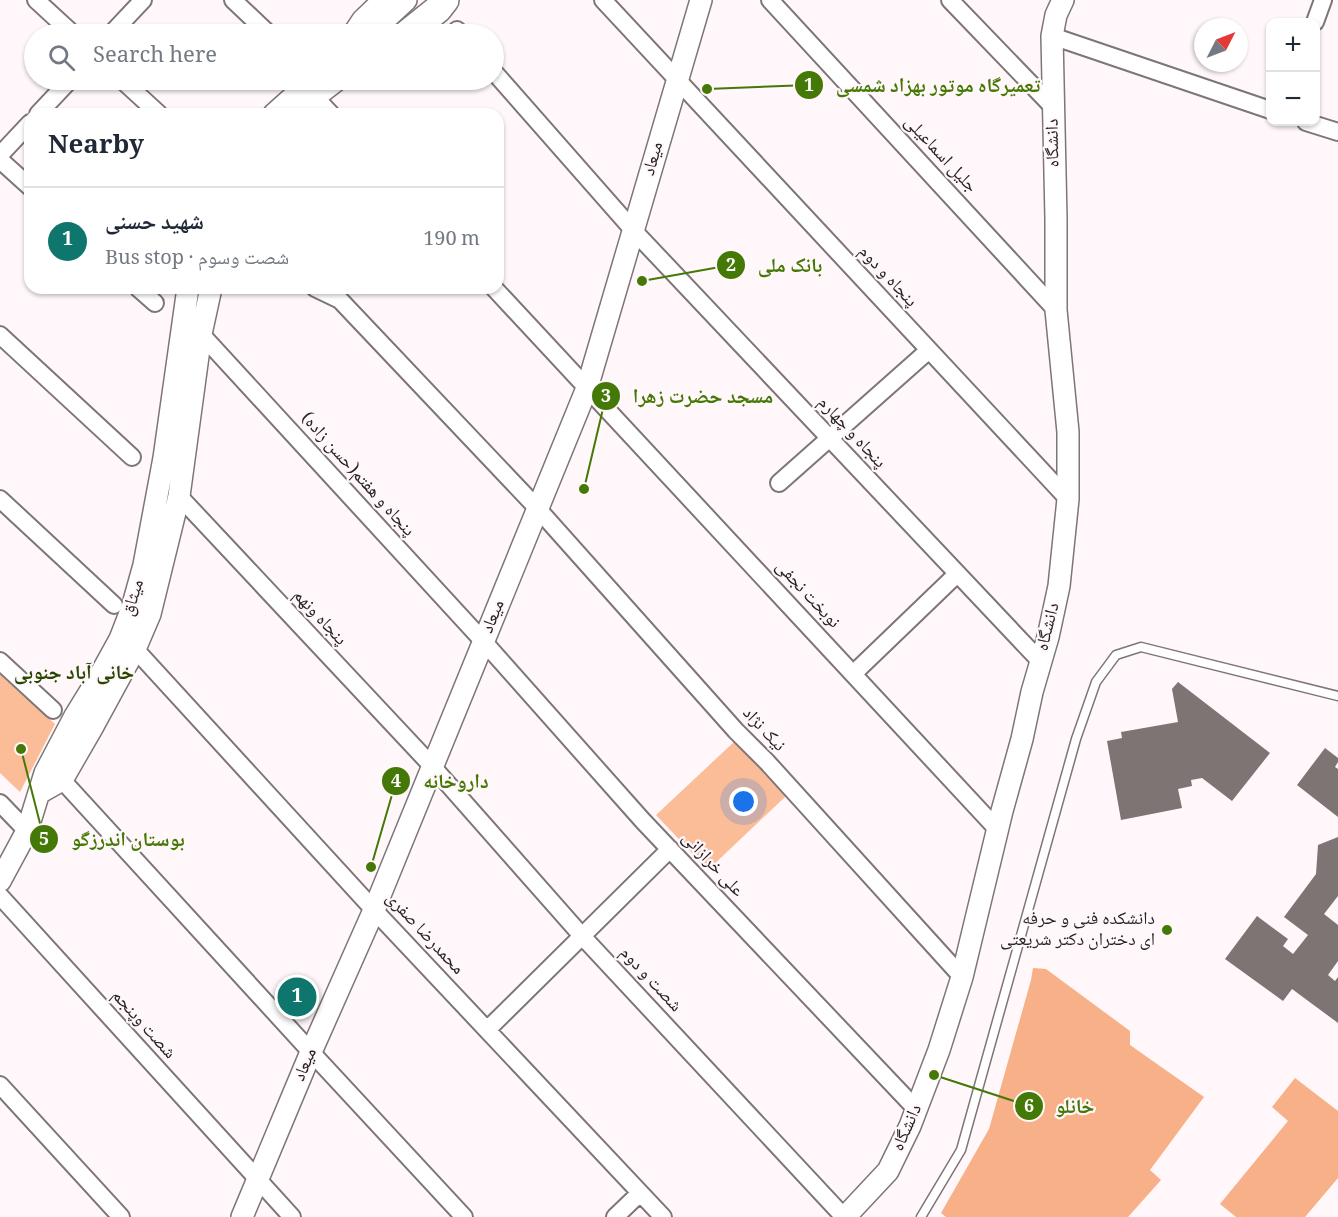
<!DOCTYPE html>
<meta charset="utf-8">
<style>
body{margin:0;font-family:Georgia,"Noto Naskh Arabic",serif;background:#f2f2f3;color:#1f2937}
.controls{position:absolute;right:18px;top:18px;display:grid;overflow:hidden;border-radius:12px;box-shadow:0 2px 4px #0004}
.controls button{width:54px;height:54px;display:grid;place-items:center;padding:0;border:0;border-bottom:2px solid #e0e1e3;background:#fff;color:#1f2937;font:30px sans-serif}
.compass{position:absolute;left:1194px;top:18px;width:54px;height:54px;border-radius:50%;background:#fff;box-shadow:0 2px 4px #0004;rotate:48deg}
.you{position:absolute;left:744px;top:802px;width:21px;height:21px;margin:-15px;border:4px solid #fff;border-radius:50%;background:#1a73e8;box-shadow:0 0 0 9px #1a73e833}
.badge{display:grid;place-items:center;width:39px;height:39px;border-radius:50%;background:#0f766e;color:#fff;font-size:20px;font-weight:700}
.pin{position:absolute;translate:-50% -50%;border:3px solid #fff;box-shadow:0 2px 6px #0006}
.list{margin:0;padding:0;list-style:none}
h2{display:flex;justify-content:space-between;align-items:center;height:78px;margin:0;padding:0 24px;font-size:26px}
h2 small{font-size:20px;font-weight:400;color:#747a83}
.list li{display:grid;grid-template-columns:39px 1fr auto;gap:18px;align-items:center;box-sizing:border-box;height:108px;padding:0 24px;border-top:2px solid #e0e1e3}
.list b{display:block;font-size:22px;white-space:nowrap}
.list p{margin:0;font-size:20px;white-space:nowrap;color:#747a83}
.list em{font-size:20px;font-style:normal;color:#747a83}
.icon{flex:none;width:33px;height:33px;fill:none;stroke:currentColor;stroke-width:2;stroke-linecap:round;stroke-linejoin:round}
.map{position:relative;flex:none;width:1338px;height:1217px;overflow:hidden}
.search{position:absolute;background:#fff;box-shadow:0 2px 4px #0004;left:24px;top:24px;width:480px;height:66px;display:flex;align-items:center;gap:15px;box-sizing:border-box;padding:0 21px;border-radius:33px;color:#747a83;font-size:22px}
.panel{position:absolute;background:#fff;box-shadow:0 2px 4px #0004;left:24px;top:108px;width:480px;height:186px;border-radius:18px}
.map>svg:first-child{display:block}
.green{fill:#fbbc98}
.forest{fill:#f8b088}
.building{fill:#7d7473}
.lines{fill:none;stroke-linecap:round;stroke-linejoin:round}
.service-casing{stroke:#7e7578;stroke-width:11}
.minor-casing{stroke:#7e7578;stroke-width:20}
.tertiary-casing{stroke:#7e7578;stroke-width:24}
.trunk-casing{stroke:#7e7578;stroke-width:30}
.service{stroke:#fff;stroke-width:8}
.minor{stroke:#fff;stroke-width:16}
.tertiary{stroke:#fff;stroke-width:21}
.trunk{stroke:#fff;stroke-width:27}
.poi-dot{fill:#457907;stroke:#fff7f9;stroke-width:2}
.labels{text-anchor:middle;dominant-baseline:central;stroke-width:4.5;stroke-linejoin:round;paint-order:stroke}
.street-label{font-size:18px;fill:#262324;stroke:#fff7f9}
.poi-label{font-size:18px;fill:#262324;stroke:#fff7f9;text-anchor:end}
.neighbourhood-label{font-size:20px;font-weight:bold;fill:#264702;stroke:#fff7f9}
.leader{fill:none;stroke:#457907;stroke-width:2}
.callout-dot{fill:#457907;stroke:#fff7f9;stroke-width:2}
.mark-label{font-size:18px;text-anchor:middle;font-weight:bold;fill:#fff}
.callout-label{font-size:20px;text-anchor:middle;font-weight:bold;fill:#457907;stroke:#fff7f9;stroke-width:4.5;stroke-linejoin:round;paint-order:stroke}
</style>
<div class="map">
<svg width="1338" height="1217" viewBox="0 0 1338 1217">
<rect width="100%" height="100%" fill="#fff7f9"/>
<path class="green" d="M 0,674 L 55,724 L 20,792 L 0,773 Z
M 735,741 L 787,795 L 708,870 L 656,815 Z"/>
<path class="forest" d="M 1033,968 L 1046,969 L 1130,1031 L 1130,1045 L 1204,1097 L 1150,1170 L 1161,1180 L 1128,1217 L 946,1217 L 941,1213 L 989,1129 L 1031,980 Z
M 1295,1078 L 1338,1111 L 1338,1178 L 1305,1217 L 1236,1217 L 1220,1204 L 1288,1121 L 1272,1107 Z"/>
<path class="building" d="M 1178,682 L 1270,753 L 1232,801 L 1202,778 L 1191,780 L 1192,786 L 1178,789 L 1182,808 L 1121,820 L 1107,741 L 1122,738 L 1121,732 L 1178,722 L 1172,689 Z
M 1325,748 L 1338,758 L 1338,762 L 1335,767 L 1338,769 L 1338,817 L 1297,785 Z
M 1338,837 L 1338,896 L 1324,914 L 1338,925 L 1338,961 L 1328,975 L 1335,981 L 1338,977 L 1338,1023 L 1292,989 L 1283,1001 L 1225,959 L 1257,916 L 1288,939 L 1283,946 L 1293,954 L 1308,935 L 1284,917 L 1316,874 L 1318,845 Z"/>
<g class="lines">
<defs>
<path id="service" d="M 921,1217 L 961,1150 L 1076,739 L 1096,682 L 1116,655 L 1141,647 L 1338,696"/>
<path id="minor" d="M 36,0 L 73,34
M 233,0 L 269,34
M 603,0 L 1068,499
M 770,0 L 1056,310
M 950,0 L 1054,108
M 1315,22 L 1323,0
M 457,30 L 461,34
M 111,34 L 143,0
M 1052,36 L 1270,110
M 494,72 L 633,230 L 1041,662
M 122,80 L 159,114
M 315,97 L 331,114
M 38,114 L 70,80
M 1306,122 L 1338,132
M 0,155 L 30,123
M 0,160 L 30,187
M 138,288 L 155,303
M 315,288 L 340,300 L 538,509 L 736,731 L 767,762 L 962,977
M 494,288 L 997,829
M 201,334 L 484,642 L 643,821 L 917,1110
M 0,335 L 132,457
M 779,483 L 929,350
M 179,496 L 432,766 L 582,936 L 844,1217
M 0,499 L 114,605
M 135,649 L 374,910 L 663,1217
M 0,661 L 53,710
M 853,674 L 957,574
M 62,780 L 311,1052 L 464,1217
M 0,803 L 27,831
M 0,896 L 292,1217
M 487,1030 L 670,849
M 0,1085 L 121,1217
M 615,1217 L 640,1193"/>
<path id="tertiary" d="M 380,24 L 406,0
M 274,114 L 312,80
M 298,114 L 315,97 L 337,80
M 39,793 L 62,780 L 92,728 L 135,649 L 150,614 L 179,496 L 201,334 L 211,288
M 0,881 L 27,831 L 45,773 L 75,716 L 99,677 L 120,639 L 132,608 L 144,565 L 164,458 L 188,288
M 242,1217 L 311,1052 L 374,910 L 587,388 L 701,0
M 845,1217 L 888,1171 L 910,1126 L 939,1050 L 962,977 L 1002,811 L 1022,739 L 1032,692 L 1048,637 L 1059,586 L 1068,499 L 1068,432 L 1056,310 L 1056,219 L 1052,36 L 1056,15 L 1063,0"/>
<path id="trunk" d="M 357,34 L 365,22 L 388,0
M 407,34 L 438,9 L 445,0"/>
</defs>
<use href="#service" class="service-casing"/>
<use href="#minor" class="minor-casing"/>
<use href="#tertiary" class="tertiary-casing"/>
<use href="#trunk" class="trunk-casing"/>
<use href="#service" class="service"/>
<use href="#minor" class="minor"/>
<use href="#tertiary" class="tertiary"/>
<use href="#trunk" class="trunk"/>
</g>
<circle class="poi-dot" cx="1167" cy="930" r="6"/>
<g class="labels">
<g class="street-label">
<text transform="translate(1054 143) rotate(-91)">دانشگاه</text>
<text transform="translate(940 155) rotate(47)">جلیل اسماعیلی</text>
<text transform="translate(654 159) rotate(-74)">میعاد</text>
<text transform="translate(887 277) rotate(47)">پنجاه و دوم</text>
<text transform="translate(851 433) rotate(47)">پنجاه و چهارم</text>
<text transform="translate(357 475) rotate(48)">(حسن زاده)پنجاه و هفتم</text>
<text transform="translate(807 595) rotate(47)">نوبخت نجفی</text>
<text transform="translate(134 598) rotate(-73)">میثاق</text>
<text transform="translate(494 617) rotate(-68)">میعاد</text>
<text transform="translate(319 618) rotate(47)">پنجاه ونهم</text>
<text transform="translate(1049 627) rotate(-76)">دانشگاه</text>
<text transform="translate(763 730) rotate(47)">نیک نژاد</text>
<text transform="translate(712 865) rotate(47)">علی خرازانی</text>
<text transform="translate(424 934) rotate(47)">محمدرضا صفری</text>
<text transform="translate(650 980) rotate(47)">شصت و دوم</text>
<text transform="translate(143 1025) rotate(48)">شصت وپنجم</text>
<text transform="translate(306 1065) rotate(-67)">میعاد</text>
<text transform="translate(908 1128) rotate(-66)">دانشگاه</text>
</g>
<g class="poi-label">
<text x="1155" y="920">دانشکده فنی و حرفه<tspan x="1155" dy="21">ای دختران دکتر شریعتی</tspan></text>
</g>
<g class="neighbourhood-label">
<text x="74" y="675">خانی آباد جنوبی</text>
</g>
</g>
<path class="leader" d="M707 89L809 85M642 281L731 265M584 489L606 396M371 867L396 781M21 749L44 839M934 1075L1029 1106"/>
<g class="callout-dot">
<circle cx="707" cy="89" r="6"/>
<circle cx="642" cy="281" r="6"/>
<circle cx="584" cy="489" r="6"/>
<circle cx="371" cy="867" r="6"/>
<circle cx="21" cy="749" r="6"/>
<circle cx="934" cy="1075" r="6"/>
<circle cx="809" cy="85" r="15"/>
<circle cx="731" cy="265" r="15"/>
<circle cx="606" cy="396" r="15"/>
<circle cx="396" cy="781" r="15"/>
<circle cx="44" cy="839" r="15"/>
<circle cx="1029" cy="1106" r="15"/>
</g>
<g class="mark-label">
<text x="809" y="91">1</text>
<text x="731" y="271">2</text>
<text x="606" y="402">3</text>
<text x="396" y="787">4</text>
<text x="44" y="845">5</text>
<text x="1029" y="1112">6</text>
</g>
<g class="callout-label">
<text x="938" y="92">تعمیرگاه موتور بهزاد شمسی</text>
<text x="790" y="272">بانک ملی</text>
<text x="703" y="403">مسجد حضرت زهرا</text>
<text x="456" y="788">داروخانه</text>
<text x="128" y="846">بوستان اندرزگو</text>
<text x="1075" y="1113">خانلو</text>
</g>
</svg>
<div class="controls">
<button>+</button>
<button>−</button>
</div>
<svg class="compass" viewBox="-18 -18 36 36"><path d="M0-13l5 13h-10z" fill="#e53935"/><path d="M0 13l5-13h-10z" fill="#747a83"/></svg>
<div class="you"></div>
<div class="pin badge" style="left:297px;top:997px">1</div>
<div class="search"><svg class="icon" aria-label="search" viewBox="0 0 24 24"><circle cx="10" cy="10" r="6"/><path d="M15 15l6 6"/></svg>Search here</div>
<section class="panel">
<h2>Nearby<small></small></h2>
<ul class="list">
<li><span class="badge">1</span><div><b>شهید حسنی</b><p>Bus stop · شصت وسوم</p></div><em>190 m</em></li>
</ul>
</section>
</div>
